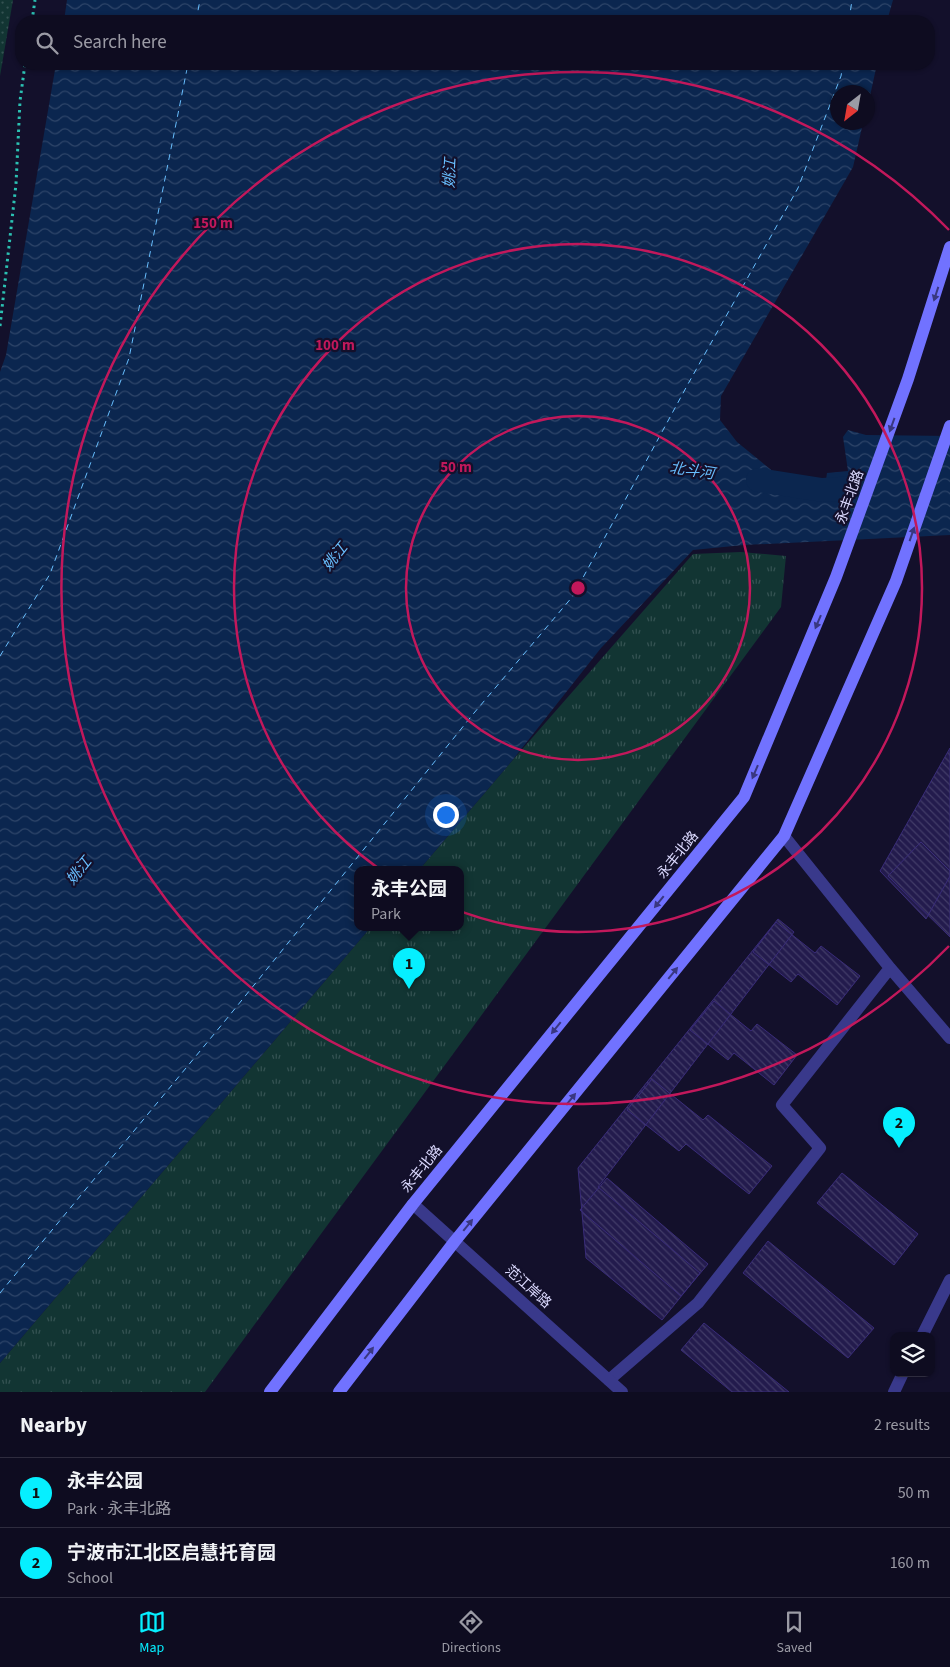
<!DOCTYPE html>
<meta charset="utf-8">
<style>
body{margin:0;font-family:"Source Sans 3","Noto Sans SC",sans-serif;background:#171529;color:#f1f3f6}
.controls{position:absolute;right:15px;bottom:15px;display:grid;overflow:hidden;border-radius:10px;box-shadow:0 1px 4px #0004}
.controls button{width:45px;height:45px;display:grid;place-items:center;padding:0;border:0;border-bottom:1px solid #2e2c3e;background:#0e0c20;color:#f1f3f6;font:25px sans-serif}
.compass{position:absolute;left:830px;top:85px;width:45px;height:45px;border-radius:50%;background:#0e0c20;box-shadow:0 1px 4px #0004;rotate:211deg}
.you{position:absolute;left:445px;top:814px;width:18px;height:18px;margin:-12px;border:4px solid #fff;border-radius:50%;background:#1a73e8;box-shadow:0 0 0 8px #1a73e833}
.badge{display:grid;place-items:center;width:32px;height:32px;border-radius:50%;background:#06efff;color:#111;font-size:16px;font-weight:700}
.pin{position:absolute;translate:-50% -41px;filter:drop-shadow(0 1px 2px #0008)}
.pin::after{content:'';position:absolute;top:26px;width:18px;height:15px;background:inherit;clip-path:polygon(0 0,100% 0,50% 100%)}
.popup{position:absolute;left:354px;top:866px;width:110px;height:65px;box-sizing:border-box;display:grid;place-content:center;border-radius:10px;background:#0e0c20;filter:drop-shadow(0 1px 4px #0005);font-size:16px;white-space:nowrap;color:#9b9ba5}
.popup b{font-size:19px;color:#f1f3f6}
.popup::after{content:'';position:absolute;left:50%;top:100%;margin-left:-10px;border:10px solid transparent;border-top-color:#0e0c20}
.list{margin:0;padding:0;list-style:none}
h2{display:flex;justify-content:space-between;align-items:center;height:65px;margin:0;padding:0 20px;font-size:21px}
h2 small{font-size:16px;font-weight:400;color:#9b9ba5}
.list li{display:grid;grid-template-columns:32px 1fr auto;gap:15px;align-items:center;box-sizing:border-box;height:70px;padding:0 20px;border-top:1px solid #2e2c3e}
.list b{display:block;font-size:19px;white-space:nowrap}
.list p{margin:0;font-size:16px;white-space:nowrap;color:#9b9ba5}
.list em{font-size:16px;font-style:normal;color:#9b9ba5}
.icon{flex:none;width:28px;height:28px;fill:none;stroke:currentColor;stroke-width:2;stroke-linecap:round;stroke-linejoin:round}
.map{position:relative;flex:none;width:950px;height:1392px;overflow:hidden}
.search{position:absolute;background:#0e0c20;box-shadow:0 1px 4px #0004;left:15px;right:15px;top:15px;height:55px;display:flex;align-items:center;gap:12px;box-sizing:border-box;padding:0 18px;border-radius:20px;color:#9b9ba5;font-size:19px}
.sheet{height:205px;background:#0e0c20}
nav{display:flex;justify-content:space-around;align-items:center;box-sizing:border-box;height:70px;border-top:1px solid #2e2c3e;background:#0e0c20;font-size:14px;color:#9b9ba5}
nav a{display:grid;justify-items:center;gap:2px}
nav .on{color:#06efff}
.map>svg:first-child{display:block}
.grass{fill:url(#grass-dots)}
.park{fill:url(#park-tufts)}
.water{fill:url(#water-waves)}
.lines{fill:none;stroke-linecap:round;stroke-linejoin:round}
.canal{stroke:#0b264f;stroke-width:24}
.ferry{stroke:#68bfff;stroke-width:1;stroke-dasharray:6 5;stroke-linecap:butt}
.building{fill:url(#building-back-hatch);stroke:#392c79}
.path{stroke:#2bc1b2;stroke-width:3;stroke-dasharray:2.5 4;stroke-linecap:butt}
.minor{stroke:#39398b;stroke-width:12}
.tertiary{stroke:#39398b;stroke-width:12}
.secondary{stroke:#7172ff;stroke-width:12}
.oneway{fill:#393780}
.ring{fill:none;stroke:#c2185b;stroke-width:2.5}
.labels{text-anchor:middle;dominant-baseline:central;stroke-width:4.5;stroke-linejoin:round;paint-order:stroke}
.street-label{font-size:14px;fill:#dcdaff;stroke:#13102b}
.water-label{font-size:15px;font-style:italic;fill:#68bfff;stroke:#13102b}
.centre{fill:#c2185b;stroke:#13102b;stroke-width:2.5}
.ring-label{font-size:15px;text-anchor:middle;font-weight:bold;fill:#c2185b;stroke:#13102b;stroke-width:4.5;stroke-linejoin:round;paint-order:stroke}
</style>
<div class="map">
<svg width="950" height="1392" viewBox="0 0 950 1392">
<defs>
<pattern id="grass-dots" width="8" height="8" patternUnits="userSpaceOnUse" patternTransform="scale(1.25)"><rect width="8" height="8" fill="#123533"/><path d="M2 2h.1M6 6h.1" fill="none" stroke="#345252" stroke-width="1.8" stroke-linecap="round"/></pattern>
<pattern id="park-tufts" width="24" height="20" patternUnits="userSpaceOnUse" patternTransform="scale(1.25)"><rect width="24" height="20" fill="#123533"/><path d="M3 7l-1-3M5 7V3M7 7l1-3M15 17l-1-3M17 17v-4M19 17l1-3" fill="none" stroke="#345252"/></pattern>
<pattern id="water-waves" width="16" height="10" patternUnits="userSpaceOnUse" patternTransform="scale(1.25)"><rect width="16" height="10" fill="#0b264f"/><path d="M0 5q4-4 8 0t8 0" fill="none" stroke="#2e4569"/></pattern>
<pattern id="building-back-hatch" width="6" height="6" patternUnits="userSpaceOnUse" patternTransform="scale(1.25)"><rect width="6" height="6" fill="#231b4d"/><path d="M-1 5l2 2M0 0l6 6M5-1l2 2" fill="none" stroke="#423c68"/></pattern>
</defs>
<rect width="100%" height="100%" fill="#13102b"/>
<path class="grass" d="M 0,0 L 13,0 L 0,76 Z"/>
<path class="park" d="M 741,552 L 786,556 L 781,607 L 205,1392 L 0,1392 L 0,1363 L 370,928 L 460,928 L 460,870 L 419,870 L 511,762 L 693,554 Z"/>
<path class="water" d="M 67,0 L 893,0 L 887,21 L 64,21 Z
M 56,64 L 877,64 L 868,105 L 868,92 L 838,92 L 838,122 L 863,123 L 853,167 L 721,396 L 720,420 L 737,442 L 802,495 L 820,499 L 824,494 L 827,473 L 848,471 L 843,437 L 848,430 L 866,435 L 950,436 L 950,535 L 744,545 L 693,550 L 601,648 L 511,762 L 419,870 L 358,870 L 358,928 L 370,928 L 0,1363 L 0,372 L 6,355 Z"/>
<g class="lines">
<path class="canal" d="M 758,480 L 822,490 L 856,488"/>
<path class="ferry" d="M 196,21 L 200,0
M 849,21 L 852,0
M 0,656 L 50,574 L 129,358 L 188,64
M 0,1293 L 229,1016 L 474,713 L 573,596 L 688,384 L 798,188 L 841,76 L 843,64"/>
</g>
<path class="building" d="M 950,748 L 950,876 L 926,919 L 880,871 Z
M 921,842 L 950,871 L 950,937 L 888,876 Z
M 778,919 L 794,932 L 598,1187 L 700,1273 L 662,1320 L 586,1258 L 578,1168 Z
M 776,922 L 815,953 L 821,946 L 860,976 L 837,1005 L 798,974 L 791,982 L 753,952 Z
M 714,1001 L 751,1031 L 757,1024 L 797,1055 L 774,1085 L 734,1053 L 728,1060 L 690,1030 Z
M 652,1079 L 703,1120 L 708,1115 L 772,1166 L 749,1194 L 686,1144 L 679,1151 L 627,1110 Z
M 842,1173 L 918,1234 L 894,1265 L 817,1203 Z
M 607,1178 L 708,1264 L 681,1296 L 580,1210 Z
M 768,1241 L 874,1328 L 848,1358 L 743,1273 Z
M 704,1323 L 789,1392 L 732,1392 L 681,1350 Z"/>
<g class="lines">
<path class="path" d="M 32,21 L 35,0
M 0,326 L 16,184 L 20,101 L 25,64"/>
<path class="minor" d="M 784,836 L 890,968 L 950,1038
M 922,1336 L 950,1280
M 609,1380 L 698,1303 L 820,1148 L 782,1105 L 890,968
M 894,1392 L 903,1373"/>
<path class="tertiary" d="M 413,1204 L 622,1392"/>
<path class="secondary" d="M 270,1392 L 413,1204 L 744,797 L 836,577 L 908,379 L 950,247
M 339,1392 L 455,1241 L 784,836 L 896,581 L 950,426"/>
</g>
<defs><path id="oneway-solid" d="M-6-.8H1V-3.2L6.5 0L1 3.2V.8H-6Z" transform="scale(1.25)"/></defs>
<g class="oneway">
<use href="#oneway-solid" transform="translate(936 294) rotate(108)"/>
<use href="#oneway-solid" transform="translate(892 425) rotate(110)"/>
<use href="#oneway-solid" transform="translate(912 534) rotate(-71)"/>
<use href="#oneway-solid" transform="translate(818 622) rotate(113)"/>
<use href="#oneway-solid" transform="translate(755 772) rotate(113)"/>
<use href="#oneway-solid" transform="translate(659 902) rotate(129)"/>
<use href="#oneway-solid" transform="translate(673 973) rotate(-51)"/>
<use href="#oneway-solid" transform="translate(556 1028) rotate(129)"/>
<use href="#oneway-solid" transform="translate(571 1099) rotate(-51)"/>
<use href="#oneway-solid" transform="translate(468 1225) rotate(-51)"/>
<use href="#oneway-solid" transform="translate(369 1353) rotate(-52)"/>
</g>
<g class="ring">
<circle cx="578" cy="588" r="172"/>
<circle cx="578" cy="588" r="344"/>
<path d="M949 946A516 516 0 1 1 949 230"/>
</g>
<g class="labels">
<g class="street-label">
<text transform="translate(850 497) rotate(-70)">永丰北路</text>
<text transform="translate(678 855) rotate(-51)">永丰北路</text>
<text transform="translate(422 1169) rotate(-51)">永丰北路</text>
<text transform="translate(528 1287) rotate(42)">范江岸路</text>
</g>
<g class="water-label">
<text transform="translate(450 173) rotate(-87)">姚江</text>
<text transform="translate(692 471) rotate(8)">北斗河</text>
<text transform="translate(335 557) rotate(-51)">姚江</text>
<text transform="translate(79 871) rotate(-51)">姚江</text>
</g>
</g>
<circle cx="578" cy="588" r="8" class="centre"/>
<g class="ring-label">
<text x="213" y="228">150 m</text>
<text x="335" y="350">100 m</text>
<text x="456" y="472">50 m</text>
</g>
</svg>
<div class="controls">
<button><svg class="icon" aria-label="layers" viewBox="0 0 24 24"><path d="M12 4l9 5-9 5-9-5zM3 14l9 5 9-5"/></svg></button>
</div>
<svg class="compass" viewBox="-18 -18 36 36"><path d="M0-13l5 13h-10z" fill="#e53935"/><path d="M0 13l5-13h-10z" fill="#9b9ba5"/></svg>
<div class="you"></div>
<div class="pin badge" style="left:409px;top:989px">1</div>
<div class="popup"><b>永丰公园</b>Park</div>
<div class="pin badge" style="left:899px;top:1148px">2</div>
<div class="search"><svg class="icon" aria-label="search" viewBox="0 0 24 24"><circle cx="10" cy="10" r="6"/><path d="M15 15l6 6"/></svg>Search here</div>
</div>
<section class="sheet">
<h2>Nearby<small>2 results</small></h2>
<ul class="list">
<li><span class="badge">1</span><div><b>永丰公园</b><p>Park · 永丰北路</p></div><em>50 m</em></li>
<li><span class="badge">2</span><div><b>宁波市江北区启慧托育园</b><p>School</p></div><em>160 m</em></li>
</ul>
</section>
<nav>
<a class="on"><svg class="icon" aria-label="map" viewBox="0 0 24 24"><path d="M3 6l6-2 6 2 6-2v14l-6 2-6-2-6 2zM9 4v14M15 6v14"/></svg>Map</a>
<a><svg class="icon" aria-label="directions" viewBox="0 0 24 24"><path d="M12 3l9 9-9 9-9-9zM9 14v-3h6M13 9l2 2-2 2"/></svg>Directions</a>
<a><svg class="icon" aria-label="saved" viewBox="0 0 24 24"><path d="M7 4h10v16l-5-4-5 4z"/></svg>Saved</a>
</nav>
